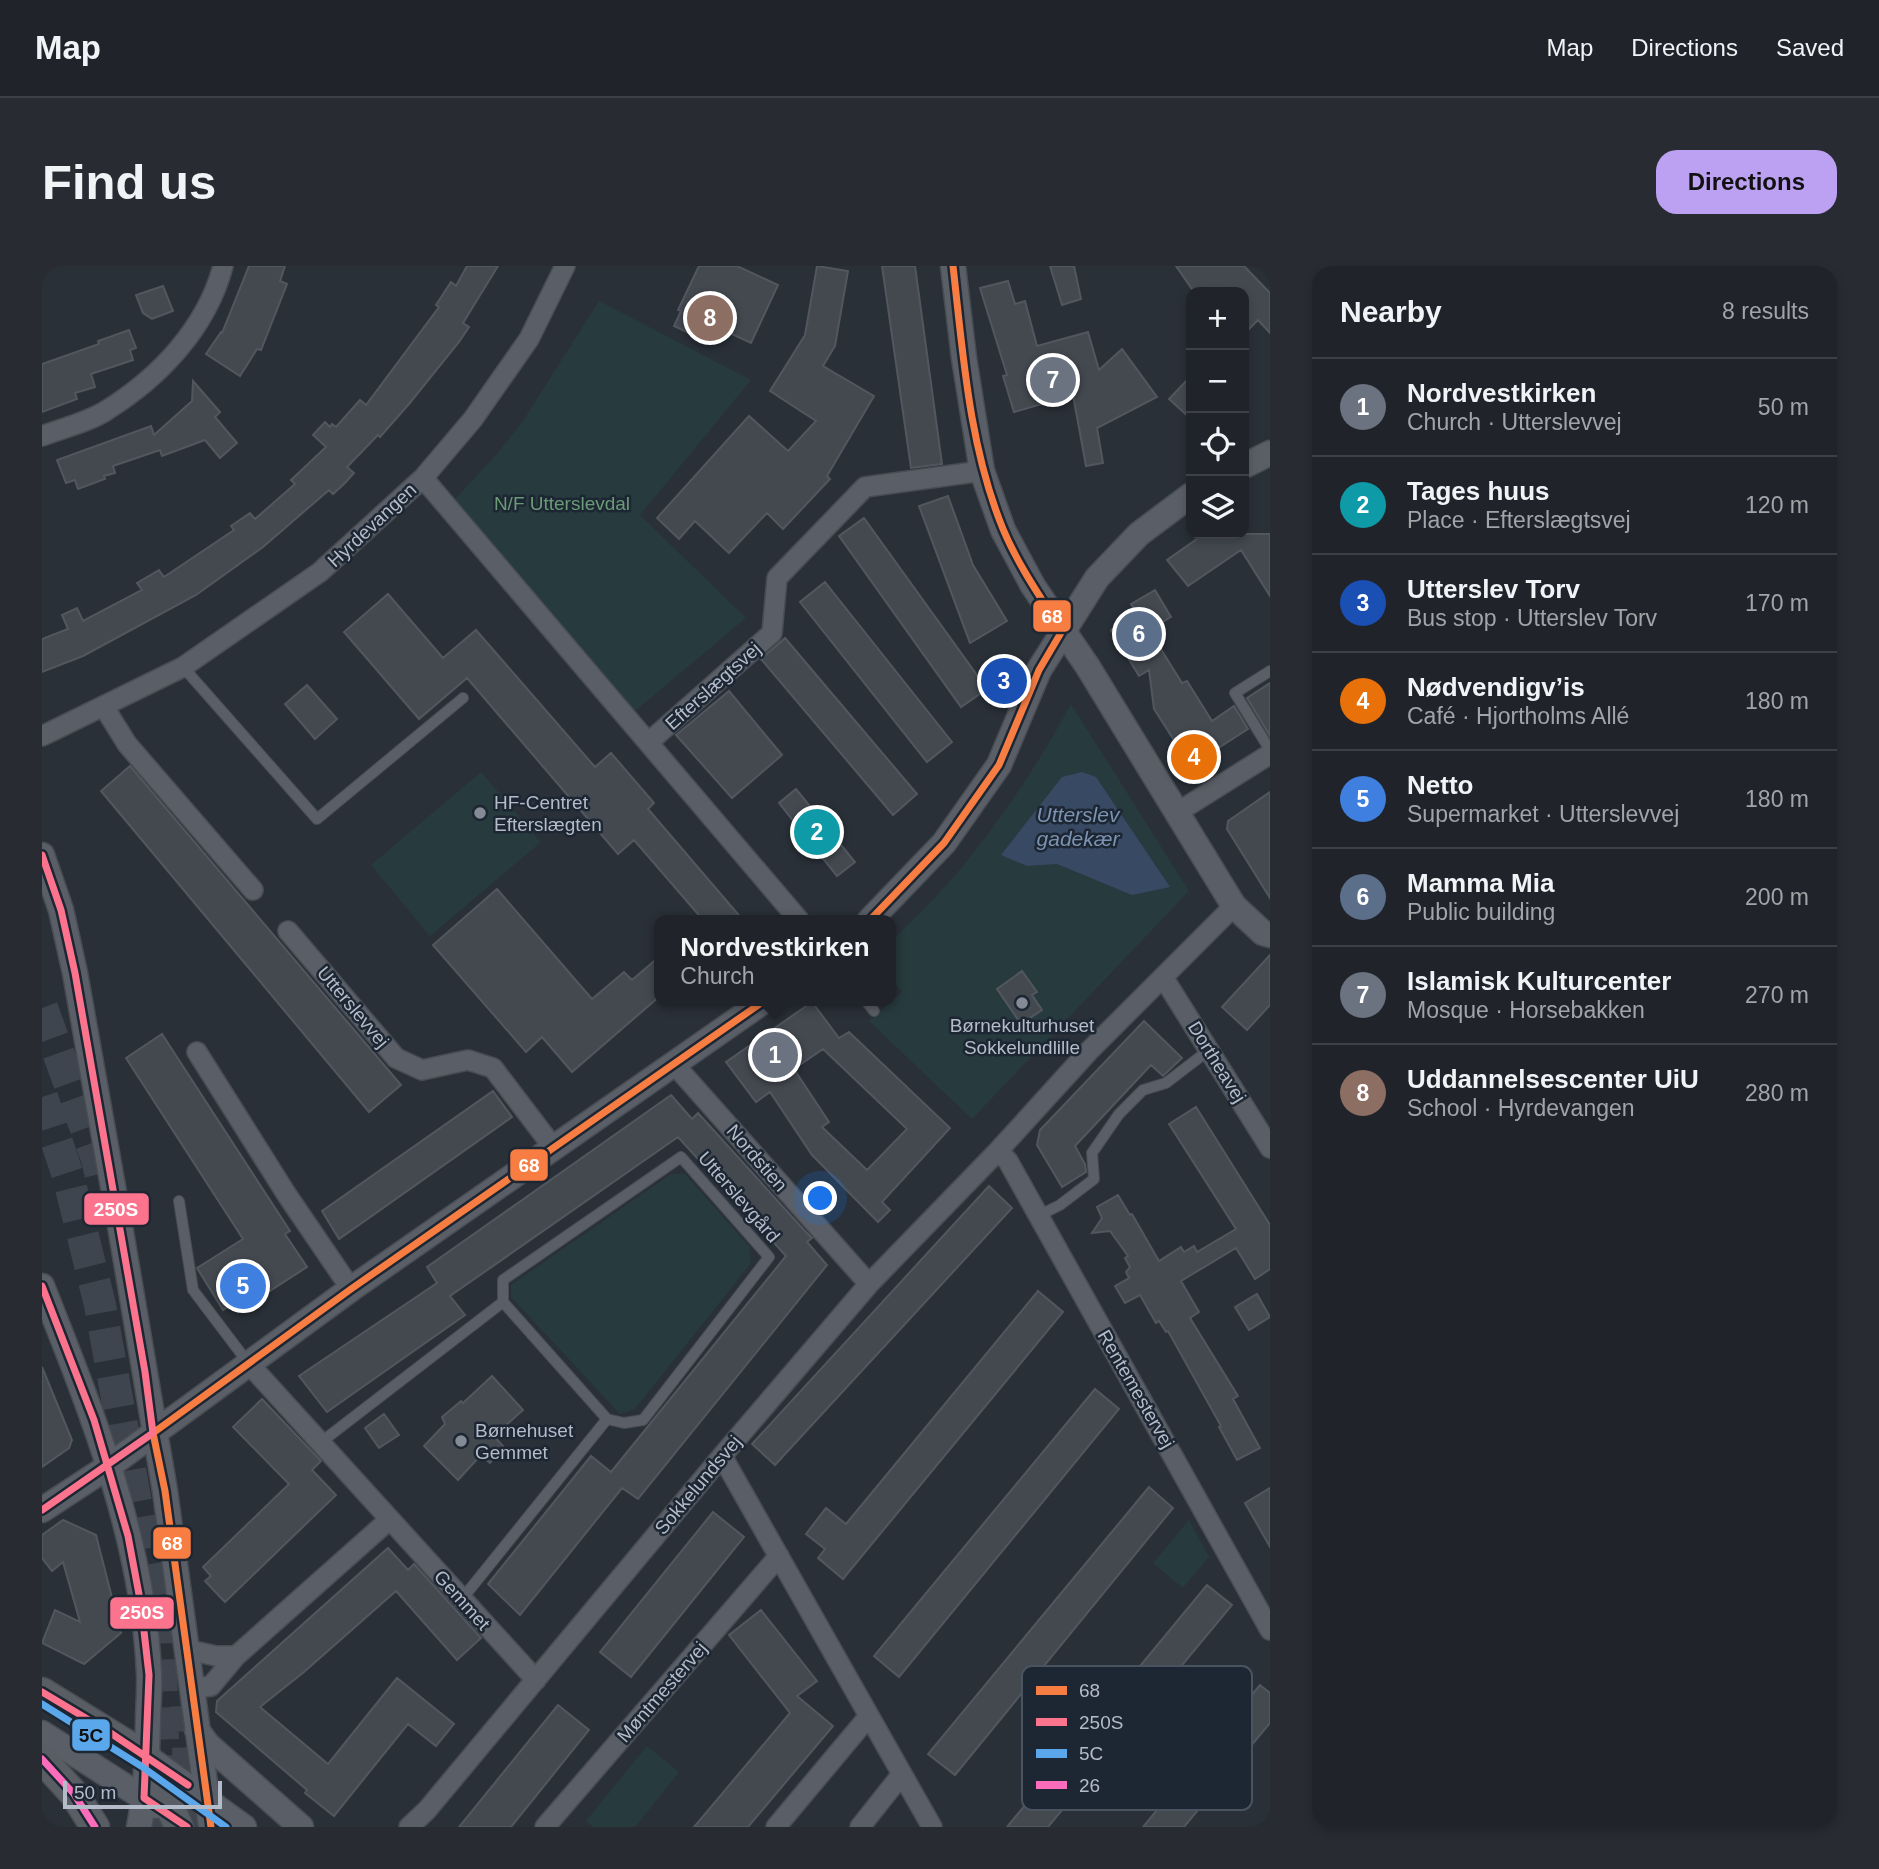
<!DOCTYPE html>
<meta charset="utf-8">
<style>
body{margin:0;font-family:Helvetica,sans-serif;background:#282c32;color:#f1f3f6}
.controls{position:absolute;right:21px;top:21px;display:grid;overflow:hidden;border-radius:14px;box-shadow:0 4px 10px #0003}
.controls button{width:63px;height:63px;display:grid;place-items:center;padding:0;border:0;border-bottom:2px solid #3d4147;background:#20242a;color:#f1f3f6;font:35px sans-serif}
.scale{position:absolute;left:21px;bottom:18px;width:159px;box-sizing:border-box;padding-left:7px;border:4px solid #b4bcc9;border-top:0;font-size:19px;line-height:24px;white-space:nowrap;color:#b4bcc9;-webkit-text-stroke:5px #1d2633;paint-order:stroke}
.you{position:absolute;left:779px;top:933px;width:24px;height:24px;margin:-18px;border:5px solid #fff;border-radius:50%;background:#1a73e8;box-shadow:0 0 0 10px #1a73e833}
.badge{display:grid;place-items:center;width:46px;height:46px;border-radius:50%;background:#bca0f2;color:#fff;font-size:23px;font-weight:700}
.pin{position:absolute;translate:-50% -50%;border:4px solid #fff;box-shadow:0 2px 7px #0006}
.popup{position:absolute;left:612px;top:649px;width:242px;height:91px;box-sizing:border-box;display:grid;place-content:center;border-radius:14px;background:#20242a;filter:drop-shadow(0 2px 5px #0005);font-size:23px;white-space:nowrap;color:#a2a4a8}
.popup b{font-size:26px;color:#f1f3f6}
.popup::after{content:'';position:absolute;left:50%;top:100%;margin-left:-14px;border:14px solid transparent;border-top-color:#20242a}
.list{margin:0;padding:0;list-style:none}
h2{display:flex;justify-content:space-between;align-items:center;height:91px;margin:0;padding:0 28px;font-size:30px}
h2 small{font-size:23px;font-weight:400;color:#a2a4a8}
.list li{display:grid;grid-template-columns:46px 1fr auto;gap:21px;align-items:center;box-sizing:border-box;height:98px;padding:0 28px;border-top:2px solid #3d4147}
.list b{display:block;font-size:26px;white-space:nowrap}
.list p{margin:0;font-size:23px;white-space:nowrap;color:#a2a4a8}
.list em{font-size:23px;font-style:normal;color:#a2a4a8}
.icon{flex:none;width:38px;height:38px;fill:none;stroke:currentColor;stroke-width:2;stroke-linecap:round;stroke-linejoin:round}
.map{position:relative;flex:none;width:1228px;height:1561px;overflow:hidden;border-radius:21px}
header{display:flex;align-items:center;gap:42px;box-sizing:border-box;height:98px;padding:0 35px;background:#20242a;border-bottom:2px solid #3d4147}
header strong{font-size:33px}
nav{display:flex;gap:38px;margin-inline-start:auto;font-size:24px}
.intro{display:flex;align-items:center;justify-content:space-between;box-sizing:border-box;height:168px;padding:0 42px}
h1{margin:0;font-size:49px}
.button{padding:18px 32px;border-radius:21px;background:#bca0f2;color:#111;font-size:24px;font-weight:700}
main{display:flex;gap:42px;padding:0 42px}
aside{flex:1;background:#20242a;border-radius:21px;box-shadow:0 4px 10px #0003}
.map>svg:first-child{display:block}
.green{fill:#273a3e}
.water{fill:#384963}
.building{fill:#444950;stroke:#52575f;stroke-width:2;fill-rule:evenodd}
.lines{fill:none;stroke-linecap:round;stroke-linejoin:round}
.primary-tunnel{stroke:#3f454e;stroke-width:32;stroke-dasharray:32 16;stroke-linecap:butt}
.service-casing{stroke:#484c53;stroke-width:12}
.minor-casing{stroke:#484c53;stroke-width:22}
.tertiary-casing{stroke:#484c53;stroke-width:27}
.secondary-casing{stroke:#484c53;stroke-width:31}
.service{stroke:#5a5e66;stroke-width:10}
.minor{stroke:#5a5e66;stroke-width:19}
.tertiary{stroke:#5a5e66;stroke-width:24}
.secondary{stroke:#595d64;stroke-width:28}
.bus-1-casing{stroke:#1d2633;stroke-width:12}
.bus-2-casing{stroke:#1d2633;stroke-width:12}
.bus-3-casing{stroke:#1d2633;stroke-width:12}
.bus-4-casing{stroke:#1d2633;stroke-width:12}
.bus-1{stroke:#f77d43;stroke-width:7}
.bus-2{stroke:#fc738d;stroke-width:7}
.bus-3{stroke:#5aa8eb;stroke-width:7}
.bus-4{stroke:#fb6dba;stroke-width:7}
.poi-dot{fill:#848b96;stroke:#1d2633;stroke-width:2.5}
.labels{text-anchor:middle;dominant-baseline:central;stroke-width:5;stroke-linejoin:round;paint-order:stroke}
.park-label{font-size:19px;fill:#6b9a76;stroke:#1d2633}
.street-label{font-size:19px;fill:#b4bcc9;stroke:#1d2633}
.poi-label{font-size:19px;fill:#b4bcc9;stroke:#1d2633;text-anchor:start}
.water-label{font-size:21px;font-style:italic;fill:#7c92b1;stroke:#1d2633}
.key{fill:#1d2633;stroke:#4a5360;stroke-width:2}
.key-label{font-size:19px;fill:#b4bcc9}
.line-badge{stroke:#1d2633;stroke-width:2.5}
.badge-label{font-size:19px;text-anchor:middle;font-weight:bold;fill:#fff}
.pale-badge-label{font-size:19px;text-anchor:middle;font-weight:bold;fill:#111}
</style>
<header>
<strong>Map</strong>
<nav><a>Map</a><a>Directions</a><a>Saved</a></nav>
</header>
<div class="intro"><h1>Find us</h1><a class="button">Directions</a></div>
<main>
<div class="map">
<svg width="1228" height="1561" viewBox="0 0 1228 1561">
<rect width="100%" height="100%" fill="#2a3038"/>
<path class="green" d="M 557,35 L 709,114 L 598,249 L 704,352 L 593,445 L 413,233 L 454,189 L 481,155 Z
M 1029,438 L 1147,625 L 930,853 L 827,755 L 860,726 L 849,712 L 849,675 C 923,609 981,525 1029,438 Z
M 439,506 L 499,576 L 388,670 L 329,599 Z
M 629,908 L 643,908 L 707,980 L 709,997 L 593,1143 L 578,1148 L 469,1031 L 469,1019 Z
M 1147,1254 L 1167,1291 L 1141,1322 L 1111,1297 Z
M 605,1480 L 637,1506 L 593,1561 L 551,1561 L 544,1555 Z"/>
<path class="water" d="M 1040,506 L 1054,511 L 1128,621 L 1090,629 L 1015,598 L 985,600 L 959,589 L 1020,511 Z"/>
<path class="building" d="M 207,0 L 243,0 L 238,15 L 245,18 L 219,84 L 215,83 L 198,110 L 164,88 L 179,66 L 180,67 Z
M 425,0 L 456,0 L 421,57 L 427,61 L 417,76 L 367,138 L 338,171 L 336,169 L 305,201 L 312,207 L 302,218 L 291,228 L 287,224 L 221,281 L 154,329 L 41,390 L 0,406 L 0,373 L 26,363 L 20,349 L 35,342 L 41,355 L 100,324 L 95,317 L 117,304 L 122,311 L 192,264 L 189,260 L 208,247 L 213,253 L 253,218 L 249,214 L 284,181 L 271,169 L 283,156 L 288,161 L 290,158 L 294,161 L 318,134 L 324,139 L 397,41 L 394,39 L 409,16 L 414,20 Z
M 657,0 L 695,0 L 736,19 L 709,77 L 675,61 L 668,77 L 632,60 L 639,45 L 636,44 Z
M 775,0 L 806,5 L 793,80 L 781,100 L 832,130 L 785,210 L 788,213 L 741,263 L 725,247 L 687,287 L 653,255 L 637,273 L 615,252 L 707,150 L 746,185 L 774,155 L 728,125 L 763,69 Z
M 840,0 L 873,0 L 900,198 L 869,202 Z
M 1008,0 L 1032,0 L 1039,33 L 1020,39 Z
M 1134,0 L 1202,0 L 1228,27 L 1228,67 L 1216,54 L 1202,68 L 1202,26 L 1152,26 Z
M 966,15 L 973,38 L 983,35 L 995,80 L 1046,66 L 1057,104 L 1080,83 L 1115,131 L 1055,162 L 1061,197 L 1044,200 L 1031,129 L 972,146 L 961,110 L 965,109 L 938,22 Z
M 121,20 L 131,45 L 110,53 L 101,47 L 94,29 Z
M 87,64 L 94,82 L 88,84 L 91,94 L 49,108 L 53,121 L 33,127 L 35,133 L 0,146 L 0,98 L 57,78 L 56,75 Z
M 1149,110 L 1149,153 L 1127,133 Z
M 151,115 L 178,146 L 173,151 L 195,177 L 178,192 L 163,174 L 120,190 L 118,184 L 71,200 L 73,207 L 62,210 L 63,213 L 36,223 L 33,214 L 24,217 L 15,194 L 109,160 L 112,169 L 150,135 Z
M 906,230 L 931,299 L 965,355 L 928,377 L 877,240 Z
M 822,252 L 945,423 L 919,441 L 797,270 Z
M 1162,268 L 1228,268 L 1228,330 L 1199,284 L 1146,320 L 1125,294 Z
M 783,316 L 910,476 L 885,496 L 758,336 Z
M 1113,324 L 1129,351 L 1107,364 L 1140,417 L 1145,415 L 1170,455 L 1192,440 L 1206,463 L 1153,497 L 1146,496 L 1112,443 L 1107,404 L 1097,410 L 1069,364 L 1096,349 L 1089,338 Z
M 346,328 L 401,392 L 434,364 L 553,501 L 569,487 L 612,537 L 606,543 L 701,654 L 661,654 L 592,574 L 576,588 L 425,412 L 377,453 L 302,366 Z
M 743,372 L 875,528 L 851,549 L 719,393 Z
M 1228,417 L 1228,470 L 1205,432 Z
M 265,419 L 295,453 L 273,473 L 243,438 Z
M 687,425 L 740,489 L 690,532 L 634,469 Z
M 88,500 L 359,819 L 327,846 L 59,525 Z
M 754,523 L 813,596 L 795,610 L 737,537 Z
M 1228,526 L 1228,632 L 1185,563 L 1186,555 Z
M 455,623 L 550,733 L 582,706 L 590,714 L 618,690 L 618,730 L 530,806 L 500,771 L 484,786 L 391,679 Z
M 1228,689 L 1228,739 L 1205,764 L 1180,741 Z
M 980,705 L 995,726 L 990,729 L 1000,744 L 979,758 L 955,723 Z
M 770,736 L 797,772 L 807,766 L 908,862 L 840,936 L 848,944 L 836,956 L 770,889 L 728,826 L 714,836 L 684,796 ZM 781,783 L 865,863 L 825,904 L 780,861 L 787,856 L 752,803 Z
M 1102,755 L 1140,792 L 1121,810 L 1109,799 L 1033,880 L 1043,898 L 1044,906 L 1020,921 L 995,879 L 998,864 Z
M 120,768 L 248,965 L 243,968 L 265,1001 L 197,1045 L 192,1037 L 181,1044 L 155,1002 L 201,973 L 84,792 Z
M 451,825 L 470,851 L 297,973 L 280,945 Z
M 629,829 L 650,853 L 656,847 L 762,964 L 770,972 L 765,976 L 785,999 L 596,1233 L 580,1222 L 478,1349 L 446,1318 L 549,1190 L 569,1206 L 744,990 L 636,871 L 408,1030 L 423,1049 L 285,1146 L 257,1110 L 395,1017 L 385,1001 Z
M 1154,841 L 1228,959 L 1228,1003 L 1213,1013 L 1194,982 L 1139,1015 L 1157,1046 L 1148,1052 L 1196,1130 L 1191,1133 L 1218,1182 L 1195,1194 L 1177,1161 L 1179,1160 L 1126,1065 L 1124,1066 L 1117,1055 L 1114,1057 L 1098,1029 L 1083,1037 L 1073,1020 L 1087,1012 L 1084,1006 L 1088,1001 L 1083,992 L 1086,990 L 1068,965 L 1050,967 L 1060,952 L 1055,941 L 1076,929 L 1088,949 L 1090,948 L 1117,995 L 1139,981 L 1142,986 L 1152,980 L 1155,986 L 1194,963 L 1127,858 Z
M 947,920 L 970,942 L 733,1199 L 710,1178 Z
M 996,1025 L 1021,1046 L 801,1313 L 776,1292 L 783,1283 L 764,1268 L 784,1242 L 804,1258 Z
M 1215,1028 L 1228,1051 L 1207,1064 L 1193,1041 Z
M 0,1101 L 30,1174 L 27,1182 L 0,1201 Z
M 450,1110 L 481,1144 L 452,1170 L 461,1180 L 448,1197 L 439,1189 L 416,1214 L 382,1180 L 403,1158 L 400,1151 L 419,1135 L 421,1137 Z
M 1053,1123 L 1077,1143 L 857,1411 L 832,1390 Z
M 220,1133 L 279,1195 L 270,1204 L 294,1229 L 183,1336 L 163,1315 L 169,1310 L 161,1301 L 247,1218 L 191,1161 Z
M 342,1148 L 357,1169 L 337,1182 L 323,1162 Z
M 1107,1221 L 1131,1242 L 913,1509 L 886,1488 Z
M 1228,1222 L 1228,1281 L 1203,1237 Z
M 671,1246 L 702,1271 L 589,1411 L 558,1386 Z
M 21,1254 L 54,1269 L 79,1367 L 42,1398 L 0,1377 L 13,1344 L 38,1356 L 21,1296 L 10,1305 L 0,1292 L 0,1269 Z
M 346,1282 L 366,1304 L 372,1298 L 439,1372 L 415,1394 L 354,1325 L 262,1406 L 218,1441 L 286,1498 L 355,1412 L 412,1458 L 394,1480 L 366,1458 L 292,1550 L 263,1527 L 265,1524 L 174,1446 L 175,1435 Z
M 1165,1319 L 1190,1339 L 1006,1561 L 965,1561 Z
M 719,1344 L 775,1415 L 755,1430 L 791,1460 L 706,1561 L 652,1561 L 748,1447 L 687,1369 Z
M 1218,1419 L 1228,1427 L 1228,1457 L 1142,1561 L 1101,1561 Z
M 516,1439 L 547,1464 L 469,1561 L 417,1561 Z"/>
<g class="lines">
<path class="primary-tunnel" d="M 0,742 L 55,893 L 63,927
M 0,831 L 26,910 L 58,1039 L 118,1368 L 122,1511 L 112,1561
M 142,1561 L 147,1519 L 145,1440"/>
<defs>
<path id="service" d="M 141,401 L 275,553 L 421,432
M 1228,405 L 1193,427 L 1228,484
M 824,735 L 832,745
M 137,935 L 151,1024 L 207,1098
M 996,950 L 1018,939 L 1052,913 L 1050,887 L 1077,848 L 1101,824 L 1124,817 L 1167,784
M 461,1036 L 565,1153
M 278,1177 L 461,1036 L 461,1014 L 639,891 L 727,991 L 601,1154 L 582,1157 L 565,1153 L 420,1333"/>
<path id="minor" d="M 0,170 C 21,162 47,156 65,144 C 118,111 165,61 181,0
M 381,212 L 757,654
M 62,441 L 85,478 L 211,624
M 0,470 L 141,401 L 278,306 L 381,212 L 431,153 L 487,73 L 523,0
M 607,476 L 730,367 L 735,312 L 823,221 L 940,205
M 1136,546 L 1228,488
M 246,665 L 354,792 L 380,804 L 426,794 L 451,802 L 511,881
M 1121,711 L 1228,882
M 155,786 L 245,929 L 309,1023
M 631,797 L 827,1018
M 956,885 L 966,895 L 1228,1364
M 207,1098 L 494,1414
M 680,1190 L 890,1561
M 143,1383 L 174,1390 L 194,1390
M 148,1423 L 169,1420 L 194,1390 L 347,1254
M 367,1561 L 385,1544 L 680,1190 L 827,1018 L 956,885 L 1046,786 L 1192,640
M 503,1561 L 737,1290
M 734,1561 L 827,1450
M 818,1561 L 860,1508"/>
<path id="tertiary" d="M 911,0 L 922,92 L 940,205 L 961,264 L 991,320 L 1046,401 L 1192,640 L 1221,667 L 1228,669
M 1202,200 L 1228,187
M 0,589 L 19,644 L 33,707 L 78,960 L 123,1225 L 169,1561
M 828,654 L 902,577 L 957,499 L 997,404 L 1055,312 L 1097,268 L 1149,229
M 0,1020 C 49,1144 101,1272 107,1407 C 108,1423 106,1439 106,1455 C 105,1491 104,1526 97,1561
M 0,1244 L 67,1200 L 309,1023 L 722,735
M 155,1464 L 166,1479 L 259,1561
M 0,1467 L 114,1540
M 105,1491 L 202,1561"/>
<path id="secondary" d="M 0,1426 L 105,1491 L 137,1561
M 0,1493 L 32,1528 L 53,1561"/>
</defs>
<use href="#service" class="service-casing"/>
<use href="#minor" class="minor-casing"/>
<use href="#tertiary" class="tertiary-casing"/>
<use href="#secondary" class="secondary-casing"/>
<use href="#service" class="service"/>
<use href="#minor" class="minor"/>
<use href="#tertiary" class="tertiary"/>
<use href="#secondary" class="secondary"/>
<defs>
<path id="bus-1" d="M 828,654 L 902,577 L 957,499 L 997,404 L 1020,365 C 999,332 976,299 961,263 C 927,180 921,88 911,0
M 169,1561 L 123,1225 L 111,1167 L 309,1023 L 722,735"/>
<path id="bus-2" d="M 0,589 L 19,644 L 33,707 L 103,1106 L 111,1167 L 0,1244
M 0,1020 L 52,1154 L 86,1270 L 99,1339 L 107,1409 L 102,1532 L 145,1561
M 0,1426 L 67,1466 L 146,1519"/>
<path id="bus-3" d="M 0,1438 L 99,1500 L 184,1561"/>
<path id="bus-4" d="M 0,1493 L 32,1528 L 53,1561"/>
</defs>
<use href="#bus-1" class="bus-1-casing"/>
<use href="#bus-2" class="bus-2-casing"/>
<use href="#bus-3" class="bus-3-casing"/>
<use href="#bus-4" class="bus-4-casing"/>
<use href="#bus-1" class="bus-1"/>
<use href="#bus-2" class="bus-2"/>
<use href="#bus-3" class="bus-3"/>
<use href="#bus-4" class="bus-4"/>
</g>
<g class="poi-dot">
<circle cx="438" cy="547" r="7"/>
<circle cx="980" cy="737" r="7"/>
<circle cx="419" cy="1175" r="7"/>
</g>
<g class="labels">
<g class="park-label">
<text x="520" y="237">N/F Utterslevdal</text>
</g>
<g class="street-label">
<text transform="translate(330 259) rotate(-43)">Hyrdevangen</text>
<text transform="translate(671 420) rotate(-42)">Efterslægtsvej</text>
<text transform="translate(311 741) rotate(50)">Utterslevvej</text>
<text transform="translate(1175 796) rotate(58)">Dortheavej</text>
<text transform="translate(715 892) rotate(49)">Nordstien</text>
<text transform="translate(697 931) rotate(49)">Utterslevgård</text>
<text transform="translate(1094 1123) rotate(60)">Rentemestervej</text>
<text transform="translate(656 1219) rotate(-50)">Sokkelundsvej</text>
<text transform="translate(420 1334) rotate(48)">Gemmet</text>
<text transform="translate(620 1426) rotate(-49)">Møntmestervej</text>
</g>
<g class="poi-label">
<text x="452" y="536">HF-Centret<tspan x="452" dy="22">Efterslægten</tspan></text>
<text x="980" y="759" text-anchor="middle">Børnekulturhuset<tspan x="980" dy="22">Sokkelundlille</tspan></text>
<text x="433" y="1164">Børnehuset<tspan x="433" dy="22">Gemmet</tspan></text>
</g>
<g class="water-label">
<text x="1036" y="548">Utterslev<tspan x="1036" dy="24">gadekær</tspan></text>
</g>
</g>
<rect x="980" y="1400" width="230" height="144" rx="10" class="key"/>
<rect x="994" y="1420" width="31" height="9" fill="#f77d43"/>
<rect x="994" y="1452" width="31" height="8" fill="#fc738d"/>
<rect x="994" y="1483" width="31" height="9" fill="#5aa8eb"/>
<rect x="994" y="1515" width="31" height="8" fill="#fb6dba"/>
<g class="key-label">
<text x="1037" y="1431">68</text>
<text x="1037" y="1463">250S</text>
<text x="1037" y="1494">5C</text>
<text x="1037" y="1526">26</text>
</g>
<g class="line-badge">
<rect x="990" y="333" width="40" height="34" rx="7" fill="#f77d43"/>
<rect x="467" y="882" width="40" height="34" rx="7" fill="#f77d43"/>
<rect x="41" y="926" width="67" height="34" rx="7" fill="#fc738d"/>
<rect x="110" y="1260" width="40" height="34" rx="7" fill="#f77d43"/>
<rect x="67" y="1330" width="66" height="34" rx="7" fill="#fc738d"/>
<rect x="29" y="1452" width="40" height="34" rx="7" fill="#5aa8eb"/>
</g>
<g class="badge-label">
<text x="1010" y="357">68</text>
<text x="487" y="906">68</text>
<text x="74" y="950">250S</text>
<text x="130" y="1284">68</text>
<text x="100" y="1353">250S</text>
</g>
<g class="pale-badge-label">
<text x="49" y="1476">5C</text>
</g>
</svg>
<div class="controls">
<button>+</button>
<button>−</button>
<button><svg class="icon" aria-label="locate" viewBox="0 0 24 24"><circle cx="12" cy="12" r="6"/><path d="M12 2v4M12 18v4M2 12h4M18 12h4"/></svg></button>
<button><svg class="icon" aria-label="layers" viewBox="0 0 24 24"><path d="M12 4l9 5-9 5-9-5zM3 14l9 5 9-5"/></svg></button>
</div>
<div class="scale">50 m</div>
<div class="you"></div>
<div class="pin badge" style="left:733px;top:789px;background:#6b7280">1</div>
<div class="popup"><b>Nordvestkirken</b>Church</div>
<div class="pin badge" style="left:775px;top:566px;background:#0f9aa8">2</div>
<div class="pin badge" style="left:962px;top:415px;background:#1a4fb4">3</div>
<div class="pin badge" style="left:1152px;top:491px;background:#e8710a">4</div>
<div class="pin badge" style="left:201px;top:1020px;background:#3f7fe0">5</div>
<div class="pin badge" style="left:1097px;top:368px;background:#5c6f8a">6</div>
<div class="pin badge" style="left:1011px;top:114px;background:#6b7280">7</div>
<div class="pin badge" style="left:668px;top:52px;background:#8d6e63">8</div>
</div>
<aside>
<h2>Nearby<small>8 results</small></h2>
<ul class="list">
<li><span class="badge" style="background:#6b7280">1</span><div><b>Nordvestkirken</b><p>Church · Utterslevvej</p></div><em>50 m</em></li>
<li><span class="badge" style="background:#0f9aa8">2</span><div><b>Tages huus</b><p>Place · Efterslægtsvej</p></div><em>120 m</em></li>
<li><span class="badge" style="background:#1a4fb4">3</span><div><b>Utterslev Torv</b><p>Bus stop · Utterslev Torv</p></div><em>170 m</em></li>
<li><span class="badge" style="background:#e8710a">4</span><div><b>Nødvendigv’is</b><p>Café · Hjortholms Allé</p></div><em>180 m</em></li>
<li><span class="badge" style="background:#3f7fe0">5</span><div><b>Netto</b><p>Supermarket · Utterslevvej</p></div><em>180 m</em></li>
<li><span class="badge" style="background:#5c6f8a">6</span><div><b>Mamma Mia</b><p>Public building</p></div><em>200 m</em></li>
<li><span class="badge" style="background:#6b7280">7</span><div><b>Islamisk Kulturcenter</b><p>Mosque · Horsebakken</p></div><em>270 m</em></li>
<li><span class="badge" style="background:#8d6e63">8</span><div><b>Uddannelsescenter UiU</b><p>School · Hyrdevangen</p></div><em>280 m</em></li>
</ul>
</aside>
</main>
